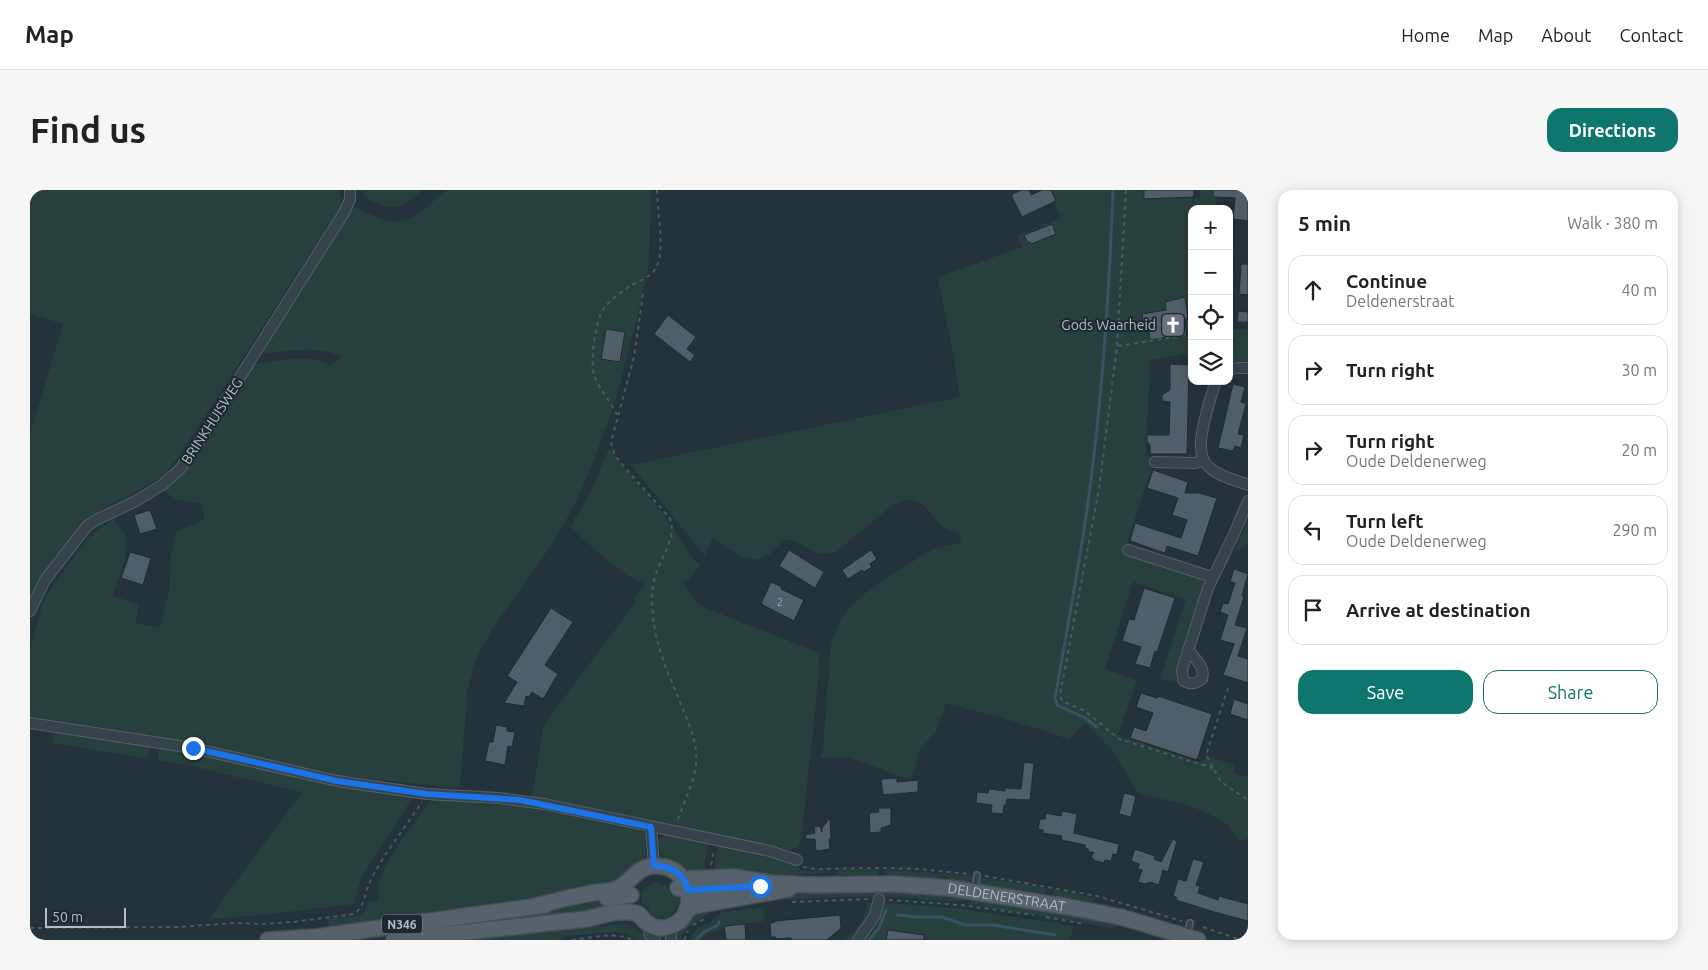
<!DOCTYPE html>
<meta charset="utf-8">
<style>
body{margin:0;font-family:Ubuntu,sans-serif;background:#f6f6f6;color:#222}
.controls{position:absolute;right:15px;top:15px;display:grid;overflow:hidden;border-radius:10px;box-shadow:0 2px 12px #0003}
.controls button{width:45px;height:45px;display:grid;place-items:center;padding:0;border:0;border-bottom:1px solid #e0e0e0;background:#fff;color:#222;font:25px sans-serif}
.scale{position:absolute;left:15px;bottom:12px;width:81px;box-sizing:border-box;padding-left:5px;border:2px solid #b3bec7;border-top:0;font-size:14px;line-height:18px;white-space:nowrap;color:#b3bec7;-webkit-text-stroke:4px #1c2830;paint-order:stroke}
.stop{position:absolute;width:15px;height:15px;margin:-11px;border:4px solid #1a73e8;border-radius:50%;background:#fff}
.stop.end{background:#1a73e8;border-color:#fff;box-shadow:0 1px 5px #0008}
.list{margin:0;padding:0;list-style:none}
h2{display:flex;justify-content:space-between;align-items:center;height:65px;margin:0;padding:0 20px;font-size:21px}
h2 small{font-size:16px;font-weight:400;color:#767676}
.list li{display:grid;grid-template-columns:32px 1fr auto;gap:15px;align-items:center;box-sizing:border-box;height:70px;margin:0 10px 10px;padding:0 10px;border:1px solid #e0e0e0;border-radius:15px}
.list b{display:block;font-size:19px;white-space:nowrap}
.list p{margin:0;font-size:16px;white-space:nowrap;color:#767676}
.list em{font-size:16px;font-style:normal;color:#767676}
.actions{display:flex;gap:10px;padding:15px 20px}
.actions a{flex:1;padding:11px 0;border:1px solid #0f766e;border-radius:15px;text-align:center;font-size:18px;color:#0f766e}
.actions .main{background:#0f766e;color:#fff}
.icon{flex:none;width:28px;height:28px;fill:none;stroke:currentColor;stroke-width:2;stroke-linecap:round;stroke-linejoin:round}
.map{position:relative;flex:none;width:1218px;height:750px;overflow:hidden;border-radius:15px}
header{display:flex;align-items:center;gap:30px;box-sizing:border-box;height:70px;padding:0 25px;background:#fff;border-bottom:1px solid #e0e0e0}
header strong{font-size:24px}
nav{display:flex;gap:28px;margin-inline-start:auto;font-size:18px}
.intro{display:flex;align-items:center;justify-content:space-between;box-sizing:border-box;height:120px;padding:0 30px}
h1{margin:0;font-size:35px}
.button{padding:12px 22px;border-radius:15px;background:#0f766e;color:#fff;font-size:18px;font-weight:700}
main{display:flex;gap:30px;padding:0 30px}
aside{flex:1;background:#fff;border-radius:15px;box-shadow:0 2px 12px #0003}
.map>svg:first-child{display:block}
.green{fill:#28403d}
.lines{fill:none;stroke-linecap:round;stroke-linejoin:round}
.stream{stroke:#395264;stroke-width:3}
.building{fill:#4f5e69;stroke:#1e2a32}
.lane-casing{stroke:#556169;stroke-width:8}
.street-casing{stroke:#556169;stroke-width:12}
.primary-casing{stroke:#434f57;stroke-width:18}
.path{stroke:#475c5b;stroke-width:2;stroke-dasharray:4 4;stroke-linecap:butt}
.lane{stroke:#37434b;stroke-width:5}
.street{stroke:#37434b;stroke-width:10}
.primary{stroke:#55626b;stroke-width:15}
.route{stroke:#1a73e8;stroke-width:6}
.labels{text-anchor:middle;dominant-baseline:central;stroke-width:4;stroke-linejoin:round;paint-order:stroke}
.number-label{font-size:11px;fill:#9aa6b0}
.shield{fill:#1c2830;stroke:#86919a;stroke-width:1}
.shield-label{font-size:12px;font-weight:bold;fill:#b3bec7}
.poi-label{font-size:14px;fill:#b3bec7;stroke:#1c2830;text-anchor:end}
.street-label{font-size:14px;fill:#b3bec7;stroke:#1c2830}
</style>
<header>
<strong>Map</strong>
<nav><a>Home</a><a>Map</a><a>About</a><a>Contact</a></nav>
</header>
<div class="intro"><h1>Find us</h1><a class="button">Directions</a></div>
<main>
<div class="map">
<svg width="1218" height="750" viewBox="0 0 1218 750">
<rect width="100%" height="100%" fill="#23323b"/>
<path class="green" d="M 0,0 L 309,0 L 312,14 L 148,268 L 133,286 L 111,299 L 75,317 L 53,333 L 9,390 L 0,407 L 0,245 L 33,134 L 0,124 Z
M 330,0 L 392,0 C 386,5 379,12 373,15 C 358,21 338,12 330,0 Z
M 417,0 L 621,0 L 619,67 L 616,91 L 586,209 L 561,278 L 544,316 L 522,354 L 463,438 L 446,469 L 438,496 L 430,594 L 425,598 L 304,585 L 155,551 L 0,526 L 0,460 L 12,416 L 21,398 L 54,354 L 63,343 L 83,329 C 87,334 92,339 95,345 C 101,359 87,392 83,406 L 109,414 L 105,433 L 130,438 L 139,401 L 141,365 L 147,341 L 174,330 L 172,314 L 146,309 L 132,300 L 136,299 L 220,175 C 245,171 277,163 301,175 L 311,167 C 287,154 253,162 227,164 L 323,17 L 325,16 C 373,44 378,32 417,0 Z
M 1021,0 L 1114,0 L 1114,9 L 1170,8 L 1170,0 L 1187,0 L 1186,19 L 1162,19 L 1162,166 L 1159,164 L 1120,170 L 1116,266 L 1125,267 L 1094,362 L 1171,388 L 1175,394 L 1144,492 L 1130,489 L 1156,409 L 1103,392 L 1075,479 L 1107,490 L 1088,545 L 1169,572 L 1180,567 L 1204,575 L 1204,583 L 1218,587 L 1218,648 L 1209,652 L 1197,634 L 1173,621 L 1157,615 L 1108,603 L 1081,559 L 1055,533 L 1039,550 L 1022,543 L 971,528 L 916,513 L 906,542 L 890,559 L 881,590 L 818,567 L 790,568 L 793,560 L 801,453 L 810,431 L 819,418 L 833,405 L 858,387 L 903,359 L 932,352 L 928,342 C 910,342 903,322 890,313 C 887,311 882,310 879,309 L 863,315 L 806,362 L 789,364 L 762,350 L 753,349 C 729,384 710,367 683,347 L 675,366 L 601,275 L 930,207 L 924,167 L 908,87 L 992,57 L 987,46 L 1031,28 Z
M 1199,138 L 1218,140 L 1218,175 L 1199,174 Z
M 579,259 L 633,324 L 663,369 L 671,374 L 658,390 L 652,392 L 670,416 L 790,463 L 786,512 L 771,650 L 768,657 L 760,660 L 649,636 L 502,607 L 513,540 L 516,532 L 606,412 L 604,407 L 615,396 L 613,391 C 596,391 555,350 541,337 L 562,299 Z
M 1218,331 L 1218,353 L 1211,359 L 1205,360 Z
M 26,540 L 120,556 L 118,569 L 22,553 Z
M 129,557 L 160,562 L 305,597 L 380,606 L 381,610 L 331,688 L 324,714 L 232,725 L 179,729 L 272,602 L 157,575 L 128,570 Z
M 402,609 L 494,617 L 615,637 L 616,664 L 612,672 L 580,696 L 299,737 L 298,729 L 330,726 L 335,721 L 338,713 L 349,710 C 347,702 347,695 351,687 C 361,660 385,633 402,609 Z
M 639,643 L 679,652 L 675,672 L 676,684 C 671,684 664,686 660,684 C 645,680 628,666 628,650 L 634,645 Z
M 688,655 L 758,669 L 770,679 L 778,681 L 801,680 L 800,683 L 742,686 L 685,683 L 685,671 Z
M 849,679 L 848,687 L 823,686 L 808,684 L 808,680 Z
M 856,680 L 901,682 L 914,690 L 857,687 Z
M 911,683 L 941,686 L 940,693 L 924,691 Z
M 949,687 L 1016,698 L 1015,703 L 950,695 Z
M 629,693 L 637,697 L 641,706 L 649,705 C 649,730 621,737 618,715 L 613,715 C 607,703 616,693 629,693 Z
M 1023,699 L 1066,708 L 1064,712 L 1023,705 Z
M 793,701 L 886,701 L 940,708 C 920,716 888,707 865,707 C 829,706 793,708 757,710 L 756,705 Z
M 947,708 L 1086,733 L 1085,738 L 937,714 Z
M 580,711 L 581,719 L 351,745 L 511,719 Z
M 837,713 L 845,713 L 843,721 L 825,750 L 814,750 C 830,736 833,734 837,713 Z
M 856,713 L 926,718 L 1043,736 L 1040,750 L 883,750 L 882,743 L 858,740 L 859,745 L 856,744 L 856,750 L 833,750 L 851,714 Z
M 679,717 L 680,723 C 667,730 656,734 651,750 L 643,750 L 644,743 L 658,724 Z
M 733,718 L 734,731 L 695,736 L 695,738 L 678,743 L 670,750 L 660,750 C 665,739 672,736 682,732 L 682,730 L 693,722 Z
M 591,734 L 602,736 L 618,750 L 607,750 L 596,743 L 586,742 L 537,746 L 525,750 L 434,750 Z"/>
<g class="lines">
<path class="stream" d="M 1067,537 L 1055,528 L 1027,515 L 1025,508 C 1035,452 1045,396 1054,340 C 1071,228 1079,113 1083,0
M 867,725 L 888,727 L 912,727 L 935,735 L 963,735 L 1025,745
M 666,750 L 674,742 L 688,735 L 689,732
M 839,750 L 849,738 L 856,720"/>
</g>
<path class="building" d="M 991,0 L 999,0 L 1001,5 L 1012,0 L 1021,0 L 1026,11 L 992,27 L 981,5 Z
M 1114,0 L 1164,0 L 1164,7 L 1114,9 Z
M 1183,0 L 1218,0 L 1218,31 L 1203,29 L 1205,8 L 1183,7 Z
M 1022,34 L 1026,44 L 1001,54 L 1000,52 L 998,53 L 994,45 Z
M 1211,74 L 1218,74 L 1218,105 L 1209,104 Z
M 1155,107 L 1158,128 L 1154,129 L 1157,144 L 1120,150 L 1119,141 L 1114,142 L 1112,124 L 1136,120 L 1135,112 Z
M 1208,121 L 1218,122 L 1218,132 L 1207,132 Z
M 638,125 L 666,147 L 657,159 L 665,165 L 660,172 L 624,144 Z
M 576,139 L 595,142 L 590,172 L 571,169 Z
M 1140,174 L 1159,175 L 1157,264 L 1120,264 L 1120,255 L 1117,251 L 1117,245 L 1139,245 L 1140,212 L 1132,211 L 1132,205 L 1140,200 Z
M 1203,194 L 1215,197 L 1211,212 L 1216,214 L 1208,244 L 1214,245 L 1211,258 L 1205,256 L 1203,261 L 1188,258 Z
M 1123,280 L 1158,292 L 1155,303 L 1169,303 L 1187,308 L 1168,366 L 1137,356 L 1135,363 L 1100,351 L 1105,333 L 1151,348 L 1157,330 L 1142,325 L 1148,308 L 1117,298 Z
M 120,320 L 127,339 L 110,344 L 104,325 Z
M 759,360 L 794,382 L 785,398 L 749,376 Z
M 841,360 L 847,369 L 840,374 L 842,377 L 834,382 L 832,380 L 818,389 L 812,380 Z
M 100,362 L 121,368 L 113,395 L 91,388 Z
M 1204,379 L 1218,384 L 1212,406 L 1214,407 L 1205,435 L 1217,438 L 1208,466 L 1218,469 L 1218,493 L 1193,485 L 1204,454 L 1190,450 L 1198,425 L 1190,422 L 1193,413 L 1198,414 L 1205,393 L 1200,391 Z
M 741,392 L 752,397 L 751,399 L 774,410 L 764,431 L 731,414 Z
M 1114,398 L 1145,408 L 1127,462 L 1125,461 L 1120,478 L 1105,474 L 1111,457 L 1092,451 L 1099,429 L 1104,430 Z
M 521,418 L 543,432 L 515,475 L 528,484 L 513,509 L 502,502 L 499,507 L 496,506 L 494,516 L 474,513 L 487,492 L 477,486 Z
M 1111,503 L 1127,508 L 1128,506 L 1182,524 L 1167,570 L 1100,548 L 1104,537 L 1116,541 L 1123,523 L 1106,517 Z
M 1204,509 L 1218,514 L 1218,530 L 1200,524 Z
M 466,535 L 477,537 L 477,541 L 485,542 L 482,557 L 478,556 L 475,575 L 455,571 L 459,552 L 463,552 Z
M 994,572 L 1004,573 L 1000,610 L 977,609 L 976,615 L 974,615 L 973,624 L 961,623 L 962,615 L 946,613 L 947,602 L 958,603 L 959,599 L 975,601 L 975,598 L 991,599 Z
M 867,588 L 867,592 L 888,590 L 888,602 L 853,605 L 851,589 Z
M 1094,603 L 1106,606 L 1101,627 L 1089,624 Z
M 848,618 L 861,618 L 861,635 L 851,638 L 851,642 L 840,643 L 839,623 L 849,622 Z
M 1032,621 L 1047,624 L 1044,643 L 1089,654 L 1087,665 L 1083,664 L 1081,671 L 1075,670 L 1074,673 L 1063,670 L 1063,668 L 1061,667 L 1064,662 L 1058,662 L 1059,660 L 1055,657 L 1055,655 L 1031,650 L 1032,646 L 1013,643 L 1013,640 L 1008,639 L 1010,629 L 1015,629 L 1016,623 L 1031,626 Z
M 800,628 L 801,649 L 799,649 L 800,659 L 786,661 L 785,649 L 776,649 L 775,645 L 785,643 L 784,637 L 790,636 L 792,642 L 792,638 Z
M 1143,649 L 1147,651 L 1138,682 L 1133,680 L 1129,695 L 1120,692 L 1115,694 L 1108,692 L 1112,680 L 1108,679 L 1109,674 L 1101,671 L 1105,659 L 1125,666 L 1124,669 L 1131,672 Z
M 1163,669 L 1174,672 L 1166,695 L 1170,696 L 1168,703 L 1188,710 L 1189,706 L 1218,714 L 1218,731 L 1184,722 L 1146,710 L 1147,708 L 1143,706 L 1148,689 L 1156,691 Z
M 810,725 L 811,738 L 797,750 L 761,750 L 761,748 L 746,749 L 746,747 L 741,747 L 740,733 L 745,732 L 745,731 Z
M 715,734 L 716,750 L 696,750 L 694,736 Z
M 858,740 L 894,745 L 894,750 L 856,750 Z"/>
<g class="lines">
<defs>
<path id="lane" d="M 945,699 L 947,685
M 1157,745 L 1160,733"/>
<path id="street" d="M 1199,180 L 1208,178 L 1218,178
M 1186,191 C 1181,205 1170,242 1171,256 C 1171,264 1173,272 1179,277 C 1189,287 1206,290 1218,295
M 1125,272 L 1165,273 L 1174,270
M 1098,360 L 1182,387
M 0,421 L 15,390 L 57,336 L 68,329 L 106,311 L 132,295 L 150,279 L 167,255 L 315,21 L 320,9 L 320,0
M 1158,459 C 1164,469 1176,476 1172,489 C 1166,494 1160,495 1153,490 L 1152,480 L 1178,398 L 1204,344 L 1218,311
M 0,533 L 163,558 L 307,591 L 397,604 L 469,608 L 514,614 L 740,661 L 767,670
M 621,637 L 624,676
M 619,744 L 625,750
M 641,750 L 641,736
M 828,750 L 845,725 L 849,709"/>
<g id="primary">
<path id="s1" d="M 654,689 L 704,687 L 741,693 L 781,695 L 861,694 L 920,698 L 1039,717 L 1091,727 L 1168,750"/>
<path d="M 648,698 L 658,701 L 712,696"/>
<path d="M 577,708 L 601,705"/>
<path d="M 657,719 L 664,716 L 759,699"/>
<path d="M 238,750 L 286,747 L 515,715"/>
<path d="M 364,750 L 556,729 C 571,726 589,719 605,723 C 611,724 612,729 616,732 C 622,738 633,740 641,736 C 670,725 662,678 629,676 C 605,674 603,694 584,700 C 576,702 566,702 557,704 C 540,707 523,712 505,716"/>
</g>
</defs>
<use href="#lane" class="lane-casing"/>
<use href="#street" class="street-casing"/>
<use href="#primary" class="primary-casing"/>
<path class="path" d="M 1096,0 L 1087,156 L 1069,299 L 1030,505 L 1032,511 L 1055,521 L 1089,549 L 1183,578
M 613,104 L 604,167 L 581,252 L 584,263 L 589,271 L 639,327 C 649,346 630,368 625,387 C 621,400 622,412 623,425 C 625,455 639,485 650,512 C 658,532 668,552 666,574 C 664,593 653,614 647,632
M 1088,156 L 1162,144
M 587,225 C 581,212 569,199 564,185 C 560,171 565,131 574,118 C 580,110 589,104 597,98 C 607,91 622,88 627,76 C 635,59 627,20 627,0
M 1198,498 L 1176,565 L 1191,592 L 1218,610
M 681,675 L 684,660
M 773,677 L 785,679 L 852,678 L 888,679 L 940,684
M 955,686 L 1067,706 L 1152,731
M 859,710 L 931,715 L 1004,725
M 762,712 L 840,709
M 1016,727 L 1055,734
M 663,735 L 676,728
M 1173,737 L 1211,750
M 0,738 L 148,737 L 205,733 L 232,734 L 263,732 L 324,724 C 334,717 334,707 338,696 C 351,667 374,639 392,612
M 542,750 C 561,748 585,741 602,750
M 654,750 L 658,741"/>
<use href="#lane" class="lane"/>
<use href="#street" class="street"/>
<use href="#primary" class="primary"/>
</g>
<g class="lines">
<path class="route" d="M 163,558 L 307,591 L 397,604 L 490,610 L 621,637 L 624,676 C 640,675 655,684 658,700 L 730,696"/>
</g>
<defs>
<symbol id="church-square" viewBox="-11 -11 22 22"><rect x="-9" y="-9" width="18" height="18" rx="4" fill="#6b7280" stroke="#1c2830"/><path d="M-1.2-6h2.4v3.5h3.3v2.4h-3.3V6h-2.4V-.1h-3.3v-2.4h3.3Z" fill="#fff"/></symbol>
</defs>
<g fill-rule="evenodd">
<use href="#church-square" x="1129" y="121" width="28" height="28"/>
</g>
<g class="labels">
<g class="number-label">
<text x="750" y="412">2</text>
</g>
<rect class="shield" x="352" y="724.5" width="40" height="19" rx="4"/>
<g class="shield-label">
<text x="372" y="734">N346</text>
</g>
<g class="poi-label">
<text x="1126" y="135">Gods Waarheid</text>
</g>
<g class="street-label">
<text transform="translate(182 231) rotate(-57)">BRINKHUISWEG</text>
<text stroke="none"><textPath href="#s1" startOffset="324">DELDENERSTRAAT</textPath></text>
</g>
</g>
</svg>
<div class="controls">
<button>+</button>
<button>−</button>
<button><svg class="icon" aria-label="locate" viewBox="0 0 24 24"><circle cx="12" cy="12" r="6"/><path d="M12 2v4M12 18v4M2 12h4M18 12h4"/></svg></button>
<button><svg class="icon" aria-label="layers" viewBox="0 0 24 24"><path d="M12 4l9 5-9 5-9-5zM3 14l9 5 9-5"/></svg></button>
</div>
<div class="scale">50 m</div>
<div class="stop" style="left:730px;top:696px"></div>
<div class="stop end" style="left:163px;top:558px"></div>
</div>
<aside>
<h2>5 min<small>Walk · 380 m</small></h2>
<ul class="list">
<li><svg class="icon" aria-label="ahead" viewBox="0 0 24 24"><path d="M12 20V5M6 11l6-6 6 6"/></svg><div><b>Continue</b><p>Deldenerstraat</p></div><em>40 m</em></li>
<li><svg class="icon" aria-label="right" viewBox="0 0 24 24"><path d="M7 20v-9h11M14 6l5 5-5 5"/></svg><div><b>Turn right</b></div><em>30 m</em></li>
<li><svg class="icon" aria-label="right" viewBox="0 0 24 24"><path d="M7 20v-9h11M14 6l5 5-5 5"/></svg><div><b>Turn right</b><p>Oude Deldenerweg</p></div><em>20 m</em></li>
<li><svg class="icon" aria-label="left" viewBox="0 0 24 24"><path d="M17 20v-9H6M10 6l-5 5 5 5"/></svg><div><b>Turn left</b><p>Oude Deldenerweg</p></div><em>290 m</em></li>
<li><svg class="icon" aria-label="arrive" viewBox="0 0 24 24"><path d="M6 21V4h12l-3 4 3 4H6"/></svg><div><b>Arrive at destination</b></div></li>
</ul>
<div class="actions"><a class="main">Save</a><a>Share</a></div>
</aside>
</main>
